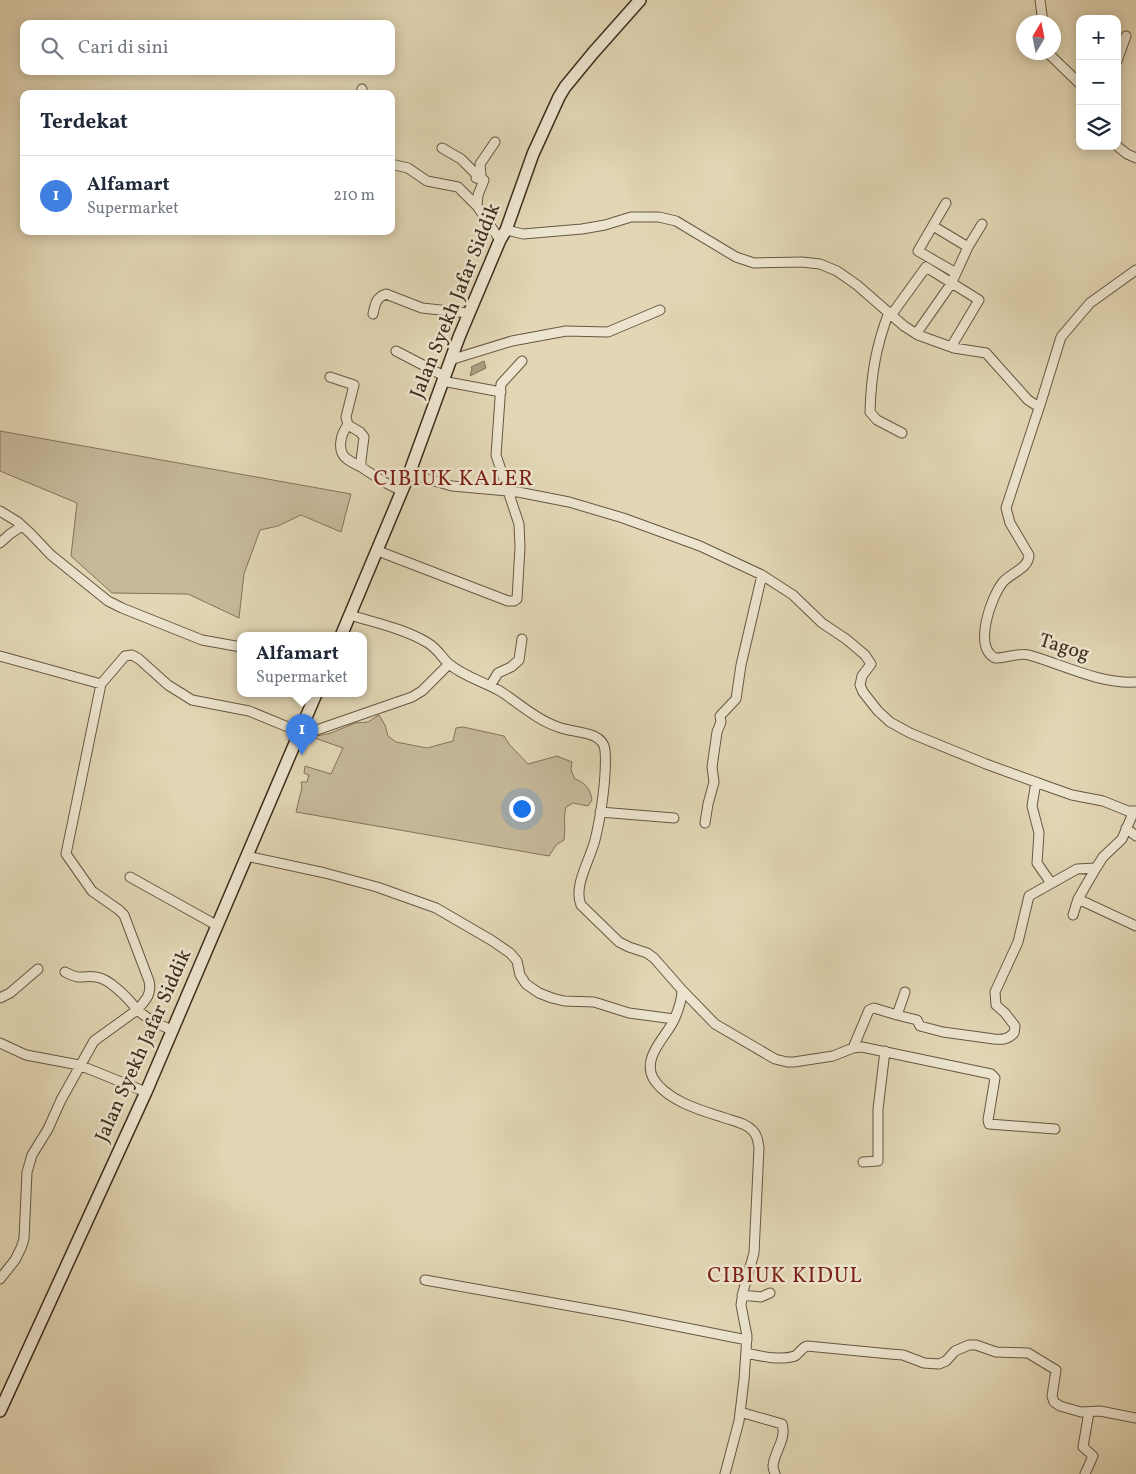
<!DOCTYPE html>
<html lang="id">
<meta charset="utf-8">
<style>
body{margin:0;font-family:Vollkorn,serif;background:#f6f6f7;color:#1f2937}
.controls{position:absolute;right:15px;top:15px;display:grid;overflow:hidden;border-radius:10px;box-shadow:0 2px 12px #0003}
.controls button{width:45px;height:45px;display:grid;place-items:center;padding:0;border:0;border-bottom:1px solid #e0e1e3;background:#fff;color:#1f2937;font:25px sans-serif}
.compass{position:absolute;left:1016px;top:15px;width:45px;height:45px;border-radius:50%;background:#fff;box-shadow:0 2px 12px #0003;rotate:10deg}
.you{position:absolute;left:521px;top:808px;width:18px;height:18px;margin:-12px;border:4px solid #fff;border-radius:50%;background:#1a73e8;box-shadow:0 0 0 8px #1a73e833}
.badge{display:grid;place-items:center;width:32px;height:32px;border-radius:50%;background:#8f2418;color:#fff;font-size:16px;font-weight:700}
.pin{position:absolute;translate:-50% -41px;filter:drop-shadow(0 1px 2px #0008)}
.pin::after{content:'';position:absolute;top:26px;width:18px;height:15px;background:inherit;clip-path:polygon(0 0,100% 0,50% 100%)}
.popup{position:absolute;left:237px;top:632px;width:130px;height:65px;box-sizing:border-box;display:grid;place-content:center;border-radius:10px;background:#fff;filter:drop-shadow(0 1px 4px #0005);font-size:16px;white-space:nowrap;color:#747a83}
.popup b{font-size:19px;color:#1f2937}
.popup::after{content:'';position:absolute;left:50%;top:100%;margin-left:-10px;border:10px solid transparent;border-top-color:#fff}
.list{margin:0;padding:0;list-style:none}
h2{display:flex;justify-content:space-between;align-items:center;height:65px;margin:0;padding:0 20px;font-size:21px}
h2 small{font-size:16px;font-weight:400;color:#747a83}
.list li{display:grid;grid-template-columns:32px 1fr auto;gap:15px;align-items:center;box-sizing:border-box;height:80px;padding:0 20px;border-top:1px solid #e0e1e3}
.list b{display:block;font-size:19px;white-space:nowrap}
.list p{margin:0;font-size:16px;white-space:nowrap;color:#747a83}
.list em{font-size:16px;font-style:normal;color:#747a83}
.icon{flex:none;width:28px;height:28px;fill:none;stroke:currentColor;stroke-width:2;stroke-linecap:round;stroke-linejoin:round}
.map{position:relative;flex:none;width:1136px;height:1474px;overflow:hidden}
.search{position:absolute;background:#fff;box-shadow:0 2px 12px #0003;left:20px;top:20px;width:375px;height:55px;display:flex;align-items:center;gap:12px;box-sizing:border-box;padding:0 18px;border-radius:10px;color:#747a83;font-size:19px}
.panel{position:absolute;background:#fff;box-shadow:0 2px 12px #0003;left:20px;top:90px;width:375px;height:145px;border-radius:10px}
.map>svg:first-child{display:block}
.green{fill:#c6b99a;stroke:#82735c}
.water{fill:#aa9d81;stroke:#7e7059}
.lines{fill:none;stroke-linecap:round;stroke-linejoin:round}
.street-casing{stroke:#665743;stroke-width:11}
.secondary-casing{stroke:#3d2d1d;stroke-width:14}
.street{stroke:#ece4ce;stroke-width:9}
.secondary{stroke:#ece4ce;stroke-width:11}
.labels{text-anchor:middle;dominant-baseline:central;stroke-width:5;stroke-linejoin:round;paint-order:stroke}
.street-label{font-size:20px;fill:#3d2d1d;stroke:#ece4ce}
.quarter-label{font-size:22px;letter-spacing:1px;fill:#7a1f14;stroke:#ece4ce}
</style>
<div class="map">
<svg width="1136" height="1474" viewBox="0 0 1136 1474">
<rect width="100%" height="100%" fill="#e2d6b4"/>
<filter id="stains"><feTurbulence type="fractalNoise" baseFrequency=".004" numOctaves="4"/><feColorMatrix values="0 0 0 0 .2 0 0 0 0 .09 0 0 0 0 .02 0 0 0 .5 -.17"/></filter>
<radialGradient id="worn" r=".72"><stop offset=".6" stop-color="#630" stop-opacity="0"/><stop offset="1" stop-color="#630" stop-opacity=".3"/></radialGradient>
<path class="green" d="M 0,431 L 351,494 L 341,532 L 301,515 L 278,526 L 260,530 L 244,574 L 239,618 L 188,594 L 112,593 L 71,556 L 77,503 L 0,471 Z
M 379,715 L 385,725 L 388,736 L 396,742 L 427,748 L 453,741 L 456,728 L 463,727 L 504,736 L 509,744 L 528,764 L 557,756 L 572,762 L 571,770 L 575,779 C 586,783 590,789 592,800 L 588,806 L 573,803 L 566,807 C 563,818 566,829 564,840 L 556,845 L 549,856 L 296,812 L 302,787 L 301,782 L 307,782 L 309,775 L 304,773 L 305,766 L 331,774 L 343,748 L 312,737 L 331,733 L 355,723 L 368,722 Z"/>
<path class="water" d="M 484,361 L 486,368 L 470,376 L 472,369 L 471,367 Z"/>
<g class="lines">
<defs>
<path id="street" d="M 1040,0 L 1043,22
M 1047,52 L 1080,84
M 1117,61 L 1126,36
M 361,94 L 362,89
M 495,142 L 480,164 L 481,175 L 476,178 L 484,180 L 478,195 L 477,206 L 500,240
M 1117,146 L 1127,154 L 1136,158
M 442,148 L 461,159 L 479,177
M 391,164 L 408,168 L 427,181 L 458,187 L 477,206
M 946,203 L 918,251 L 956,273
M 933,226 L 968,247
M 506,230 L 523,234 L 582,229 L 605,225 L 631,217 L 659,217 L 676,221 L 736,257 L 754,263 L 802,262 L 820,264 L 837,271 L 857,285 L 904,326 L 918,335 L 954,348 L 986,353 L 1028,400 L 1039,407
M 1136,270 L 1090,303 L 1061,337 L 1041,402 L 1006,508 L 1010,523 L 1029,555 C 1029,568 1011,573 1003,582 C 991,597 973,647 995,658 C 1006,659 1017,652 1029,655 C 1064,665 1099,684 1136,682
M 889,312 C 876,346 871,375 870,412 L 877,420 L 902,433
M 373,314 C 375,305 376,297 386,294 L 422,308 L 468,313
M 892,314 L 926,267 L 979,300 L 951,347
M 916,334 L 951,284 L 968,247 L 982,224
M 396,351 L 444,376
M 450,360 L 512,341 L 566,331 L 608,332 L 660,310
M 330,377 L 354,385 L 346,417 L 348,425 L 360,432 L 364,437 L 361,460 L 361,467 L 384,482 L 402,491
M 442,381 L 501,392
M 348,425 C 341,433 336,451 347,459 C 351,462 357,465 361,467
M 409,474 L 452,486 L 518,492 L 569,502 L 623,518 L 700,546 L 762,575 L 793,595 L 822,623 L 846,639 L 865,655 L 871,664 L 862,676 L 860,685 L 863,692 L 878,711 L 890,722 L 910,733 L 986,764 L 1052,788 L 1072,795 L 1103,801 L 1128,811 L 1134,811
M 0,511 L 18,522 L 30,533 L 51,555 L 108,601 L 122,608 L 202,640 L 241,647
M 0,543 L 10,534 L 22,526
M 378,551 L 508,601 L 514,601 L 517,599 L 520,547 L 519,524 L 496,455 L 501,384 L 522,361
M 350,615 C 376,623 405,629 428,643 C 438,649 442,658 449,664 C 463,676 484,682 500,691 C 520,704 538,721 561,728 C 575,733 603,731 605,750 C 607,775 601,816 595,840 C 590,860 573,886 581,905 L 619,942 L 629,947 L 647,953 L 654,958 L 682,990 L 715,1024 L 775,1059 L 787,1062 L 794,1062 L 833,1056 L 853,1048 L 862,1047 L 991,1074 L 995,1078 L 988,1120 L 989,1124 L 1055,1129
M 0,656 L 101,684 L 125,656 L 132,655 L 139,659 L 168,685 L 192,700 L 249,711 L 300,732 L 308,733 L 412,697 L 422,691 L 449,664
M 490,686 L 498,673 L 511,667 L 519,660 L 522,639
M 1036,782 L 1032,806 L 1039,833 L 1037,863 L 1051,883
M 600,812 L 674,818
M 705,823 L 708,804 L 714,782 L 712,767 L 717,732 L 721,722 L 720,716 L 736,699 L 741,665 L 762,575
M 1126,828 L 1136,836
M 246,856 L 325,873 L 377,887 L 436,908 L 491,940 L 510,953 L 517,961 L 520,975 L 526,984 L 539,993 L 552,998 L 564,1001 L 594,1002 L 629,1013 L 674,1019
M 130,877 L 216,925
M 1078,899 L 1136,926
M 1073,915 L 1078,899 L 1096,868 L 1103,857 L 1122,839 L 1134,811 L 1136,811
M 65,972 C 82,981 81,975 96,977 C 109,978 130,1000 137,1010 C 146,1000 152,994 149,981 L 124,915 L 119,910 L 92,891 L 66,854 L 101,684
M 682,990 C 682,1000 678,1011 674,1020 C 666,1037 642,1057 653,1078 C 666,1100 699,1110 722,1117 C 732,1121 745,1122 753,1131 C 758,1136 758,1142 759,1148 L 754,1253 L 743,1292 L 741,1305 L 747,1336 L 744,1380 L 739,1421 L 725,1474
M 0,998 L 10,993 L 38,969
M 897,1015 L 917,1020 L 920,1026 L 943,1032 L 994,1039 C 1003,1040 1008,1039 1014,1033 L 1015,1026 L 1005,1013 L 996,1005 L 995,992 L 1018,942 L 1029,896 L 1077,869 L 1096,868
M 0,1043 L 26,1055 L 79,1065 L 146,1092
M 853,1048 L 869,1010 L 874,1008 L 897,1015 L 905,992
M 863,1162 L 878,1161 L 878,1109 L 885,1051
M 0,1279 L 15,1260 L 21,1248 L 24,1239 L 27,1172 L 32,1155 L 48,1129 L 61,1100 L 94,1041 L 137,1010 L 153,1022 L 172,1030
M 425,1280 L 621,1315 L 747,1340
M 742,1295 L 761,1297 L 770,1293
M 746,1353 C 760,1356 781,1361 795,1356 C 800,1353 801,1348 807,1346 L 890,1354 L 903,1355 L 924,1363 L 939,1364 L 946,1361 L 955,1351 L 969,1345 L 976,1345 L 996,1352 L 1028,1353 L 1056,1370 L 1052,1396 L 1054,1402 L 1060,1406 L 1081,1412 L 1100,1411 L 1136,1418
M 740,1412 L 782,1424 C 787,1439 774,1452 773,1466 C 773,1468 774,1471 775,1474
M 1085,1474 L 1093,1456 L 1083,1447 L 1089,1412"/>
<path id="secondary" d="M 341,636 L 409,474 L 459,337 L 500,240 L 506,230 L 533,154 L 559,97 L 565,87 L 593,53 L 640,0
M 0,1411 L 146,1092 L 316,694"/>
</defs>
<use href="#street" class="street-casing"/>
<use href="#secondary" class="secondary-casing"/>
<use href="#street" class="street"/>
<use href="#secondary" class="secondary"/>
</g>
<g class="labels">
<g class="street-label">
<text transform="translate(456 301) rotate(-68)">Jalan Syekh Jafar Siddik</text>
<text transform="translate(1064 648) rotate(17)">Tagog</text>
<text transform="translate(144 1046) rotate(-66)">Jalan Syekh Jafar Siddik</text>
</g>
<g class="quarter-label">
<text x="454" y="479">CIBIUK KALER</text>
<text x="785" y="1276">CIBIUK KIDUL</text>
</g>
</g>
<rect width="100%" height="100%" filter="url(#stains)"/>
<rect width="100%" height="100%" fill="url(#worn)"/>
</svg>
<div class="controls">
<button>+</button>
<button>−</button>
<button><svg class="icon" aria-label="layers" viewBox="0 0 24 24"><path d="M12 4l9 5-9 5-9-5zM3 14l9 5 9-5"/></svg></button>
</div>
<svg class="compass" viewBox="-18 -18 36 36"><path d="M0-13l5 13h-10z" fill="#e53935"/><path d="M0 13l5-13h-10z" fill="#747a83"/></svg>
<div class="you"></div>
<div class="pin badge" style="left:302px;top:755px;background:#3f7fe0">1</div>
<div class="popup"><b>Alfamart</b>Supermarket</div>
<div class="search"><svg class="icon" aria-label="search" viewBox="0 0 24 24"><circle cx="10" cy="10" r="6"/><path d="M15 15l6 6"/></svg>Cari di sini</div>
<section class="panel">
<h2>Terdekat<small></small></h2>
<ul class="list">
<li><span class="badge" style="background:#3f7fe0">1</span><div><b>Alfamart</b><p>Supermarket</p></div><em>210 m</em></li>
</ul>
</section>
</div>
